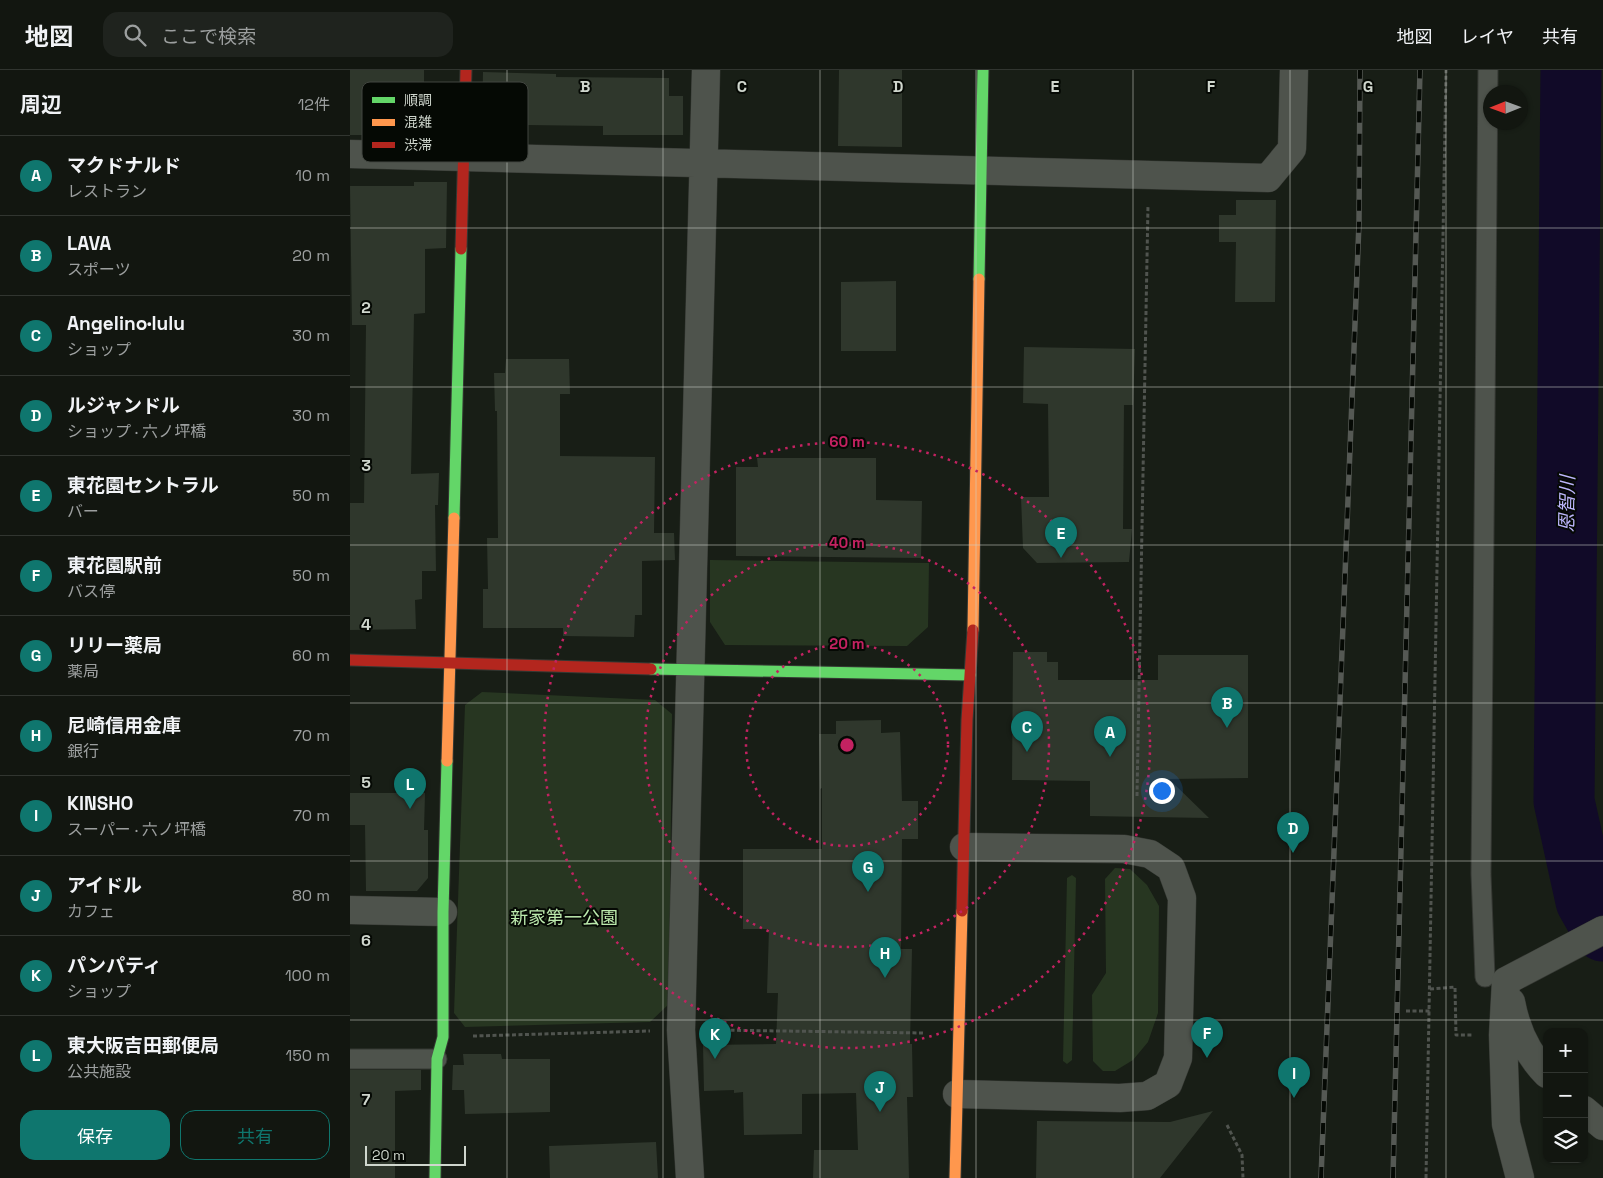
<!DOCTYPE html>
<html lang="ja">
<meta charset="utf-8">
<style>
body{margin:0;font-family:"Space Grotesk","Noto Sans JP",sans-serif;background:#1f231e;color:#f1f3f6}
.controls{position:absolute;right:15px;bottom:15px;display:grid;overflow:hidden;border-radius:10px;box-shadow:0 1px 4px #0004}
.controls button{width:45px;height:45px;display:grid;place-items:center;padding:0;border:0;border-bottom:1px solid #313530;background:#121610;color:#f1f3f6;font:25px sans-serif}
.compass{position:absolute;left:1133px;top:15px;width:45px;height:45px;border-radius:50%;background:#121610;box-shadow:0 1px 4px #0004;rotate:269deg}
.scale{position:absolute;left:15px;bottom:12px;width:101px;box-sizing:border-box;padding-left:5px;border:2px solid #cfd6cd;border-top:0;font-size:14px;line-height:18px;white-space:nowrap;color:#cfd6cd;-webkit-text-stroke:4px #050904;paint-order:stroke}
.you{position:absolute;left:811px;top:720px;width:18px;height:18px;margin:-12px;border:4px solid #fff;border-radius:50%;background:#1a73e8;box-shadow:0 0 0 8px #1a73e833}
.badge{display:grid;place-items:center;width:32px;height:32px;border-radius:50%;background:#0f766e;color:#fff;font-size:16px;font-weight:700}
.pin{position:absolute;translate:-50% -41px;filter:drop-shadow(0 1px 2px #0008)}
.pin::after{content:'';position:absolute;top:26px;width:18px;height:15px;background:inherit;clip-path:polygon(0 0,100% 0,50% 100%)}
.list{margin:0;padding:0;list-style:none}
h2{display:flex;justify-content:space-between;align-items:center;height:65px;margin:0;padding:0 20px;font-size:21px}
h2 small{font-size:16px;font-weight:400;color:#9c9f9f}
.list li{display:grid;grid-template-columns:32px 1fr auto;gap:15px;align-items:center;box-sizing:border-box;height:80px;padding:0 20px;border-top:1px solid #313530}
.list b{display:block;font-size:19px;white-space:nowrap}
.list p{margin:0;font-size:16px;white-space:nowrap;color:#9c9f9f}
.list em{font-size:16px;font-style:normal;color:#9c9f9f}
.actions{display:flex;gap:10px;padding:15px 20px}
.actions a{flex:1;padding:11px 0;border:1px solid #0f766e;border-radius:15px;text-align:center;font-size:18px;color:#0f766e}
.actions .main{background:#0f766e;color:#fff}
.icon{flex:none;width:28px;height:28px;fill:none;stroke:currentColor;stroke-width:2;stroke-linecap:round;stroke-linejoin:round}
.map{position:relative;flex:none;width:1253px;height:1108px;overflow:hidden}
header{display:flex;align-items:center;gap:30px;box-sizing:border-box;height:70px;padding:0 25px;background:#121610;border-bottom:1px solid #313530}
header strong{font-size:24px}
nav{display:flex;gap:28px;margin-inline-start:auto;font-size:18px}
.search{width:350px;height:45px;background:#1f231e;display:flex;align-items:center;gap:12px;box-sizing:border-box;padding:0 18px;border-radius:15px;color:#9c9f9f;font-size:19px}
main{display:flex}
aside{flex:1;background:#121610}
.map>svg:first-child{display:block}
.green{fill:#273621}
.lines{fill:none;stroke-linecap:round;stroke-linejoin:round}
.river{stroke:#110a28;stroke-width:61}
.building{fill:#2f372c}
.lane-casing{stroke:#353833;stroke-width:21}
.street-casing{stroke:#353833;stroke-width:29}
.fast-casing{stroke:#353833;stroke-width:13}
.slow-casing{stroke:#353833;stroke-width:13}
.jam-casing{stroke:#353833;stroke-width:13}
.path{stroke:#50544f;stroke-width:3;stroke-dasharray:4 2.5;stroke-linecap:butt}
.lane{stroke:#4e534c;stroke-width:19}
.street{stroke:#4e534c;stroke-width:28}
.fast{stroke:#63d668;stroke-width:11}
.slow{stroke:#ff974d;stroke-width:11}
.jam{stroke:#b3261e;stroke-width:11}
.rail-casing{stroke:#555954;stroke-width:5.5}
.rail{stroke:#050904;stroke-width:4;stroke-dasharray:11;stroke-linecap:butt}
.grid{fill:none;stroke:#cfd6cd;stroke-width:1;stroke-opacity:0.55}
.ring{fill:none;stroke:#c32261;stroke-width:2.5;stroke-dasharray:2.5 5}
.labels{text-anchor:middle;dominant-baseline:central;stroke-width:4;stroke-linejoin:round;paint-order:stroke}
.park-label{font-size:18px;fill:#bceaad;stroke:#050904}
.water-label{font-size:19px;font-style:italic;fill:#bcb6fb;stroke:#050904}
.key{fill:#050904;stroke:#424640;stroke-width:1}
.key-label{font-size:14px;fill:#cfd6cd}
.grid-label{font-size:16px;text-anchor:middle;font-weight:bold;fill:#cfd6cd;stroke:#050904;stroke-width:4;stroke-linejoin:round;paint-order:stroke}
.centre{fill:#c32261;stroke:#050904;stroke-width:2.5}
.ring-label{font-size:15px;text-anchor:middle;font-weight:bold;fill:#c32261;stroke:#050904;stroke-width:4;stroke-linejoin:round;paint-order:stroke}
</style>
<header>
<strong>地図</strong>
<div class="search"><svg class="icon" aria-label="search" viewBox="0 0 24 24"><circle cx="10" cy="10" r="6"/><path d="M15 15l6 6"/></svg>ここで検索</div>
<nav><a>地図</a><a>レイヤ</a><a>共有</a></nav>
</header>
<main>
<aside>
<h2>周辺<small>12件</small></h2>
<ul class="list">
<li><span class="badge">A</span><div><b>マクドナルド</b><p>レストラン</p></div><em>10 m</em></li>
<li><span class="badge">B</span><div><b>LAVA</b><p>スポーツ</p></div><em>20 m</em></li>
<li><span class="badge">C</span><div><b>Angelino·lulu</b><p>ショップ</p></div><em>30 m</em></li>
<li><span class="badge">D</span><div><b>ルジャンドル</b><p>ショップ · 六ノ坪橋</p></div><em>30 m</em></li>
<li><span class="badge">E</span><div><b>東花園セントラル</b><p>バー</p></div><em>50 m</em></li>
<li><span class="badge">F</span><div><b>東花園駅前</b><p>バス停</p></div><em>50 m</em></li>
<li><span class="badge">G</span><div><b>リリー薬局</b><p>薬局</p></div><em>60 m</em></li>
<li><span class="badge">H</span><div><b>尼崎信用金庫</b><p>銀行</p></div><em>70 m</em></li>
<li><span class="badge">I</span><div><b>KINSHO</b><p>スーパー · 六ノ坪橋</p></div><em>70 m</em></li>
<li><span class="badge">J</span><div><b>アイドル</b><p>カフェ</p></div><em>80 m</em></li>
<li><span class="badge">K</span><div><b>パンパティ</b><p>ショップ</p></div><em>100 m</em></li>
<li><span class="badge">L</span><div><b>東大阪吉田郵便局</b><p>公共施設</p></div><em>150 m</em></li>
</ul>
<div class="actions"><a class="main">保存</a><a>共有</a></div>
</aside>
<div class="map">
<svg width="1253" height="1108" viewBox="0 0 1253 1108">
<rect width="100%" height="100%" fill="#181e16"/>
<path class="green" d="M 360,490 L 579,493 L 578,557 L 557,576 L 375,575 L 360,552 Z
M 132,622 L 305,630 L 322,644 L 319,934 L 300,952 L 115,957 L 104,943 L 115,635 Z
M 765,798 L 780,799 L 797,815 L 809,836 L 808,943 L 798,972 L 783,990 L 765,1001 L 753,1001 L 743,991 L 742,925 L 756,903 L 755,809 Z
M 722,805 L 726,808 L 722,990 L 717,994 L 713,991 L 717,808 Z"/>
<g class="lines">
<path class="river" d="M 1221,0 L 1214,731 L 1236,831 L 1253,861"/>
</g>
<path class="building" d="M 0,0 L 74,0 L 74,54 L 25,54 L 25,65 L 0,65 Z
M 489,0 L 552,0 L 552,77 L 488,76 Z
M 133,2 L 206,4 L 206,7 L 319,8 L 319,26 L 333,26 L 333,65 L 253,65 L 253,56 L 177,55 L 177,52 L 132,51 Z
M 64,112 L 97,112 L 96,178 L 75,179 L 75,243 L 64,244 L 61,404 L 89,403 L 88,435 L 85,435 L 86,501 L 72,501 L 72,529 L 65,530 L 66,559 L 0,560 L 0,433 L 14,433 L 16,255 L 2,255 L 0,116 L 64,116 Z
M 886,130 L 926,130 L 925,232 L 885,232 L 886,172 L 869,172 L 869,145 L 886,145 Z
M 546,211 L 546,281 L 491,281 L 491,212 Z
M 674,277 L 785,279 L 783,335 L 774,335 L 773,459 L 782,459 L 779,492 L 687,493 L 673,478 L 671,427 L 699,427 L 698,334 L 673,333 Z
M 156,289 L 219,289 L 220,324 L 210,324 L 210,386 L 305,387 L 304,463 L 324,463 L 325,490 L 292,491 L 292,545 L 285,545 L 284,567 L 213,566 L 213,558 L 133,558 L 133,519 L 138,519 L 137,468 L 148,468 L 147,341 L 145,341 L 144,303 L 155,303 Z
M 407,388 L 526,388 L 526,430 L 572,431 L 571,488 L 386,486 L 386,397 L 408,397 Z
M 663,582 L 697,582 L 697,592 L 708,592 L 708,610 L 808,610 L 808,585 L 898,585 L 898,708 L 819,709 L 859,748 L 740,746 L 740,711 L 662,710 Z
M 531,650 L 531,663 L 550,662 L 552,731 L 568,731 L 568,769 L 552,769 L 551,879 L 562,879 L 560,974 L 562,974 L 563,1027 L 557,1027 L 559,1108 L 463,1108 L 464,1080 L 508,1080 L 506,1023 L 452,1024 L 452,1064 L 394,1065 L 393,1022 L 384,1023 L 384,1020 L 354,1021 L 353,975 L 426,974 L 428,923 L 417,923 L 419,859 L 393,859 L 393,779 L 472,779 L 472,718 L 470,719 L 469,664 L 486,664 L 486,651 Z
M 0,723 L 75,723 L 74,760 L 78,760 L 78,808 L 67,821 L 16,821 L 15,755 L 0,755 Z
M 113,984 L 151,984 L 152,989 L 200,989 L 200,1042 L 115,1044 L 114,1020 L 102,1020 L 103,995 L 114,995 Z
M 0,1000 L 71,1000 L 71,1020 L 45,1021 L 45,1108 L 0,1108 Z
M 863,1041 L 810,1108 L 686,1108 L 687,1051 L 820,1052 Z
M 306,1072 L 308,1108 L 200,1108 L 199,1076 Z"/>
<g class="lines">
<defs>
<path id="lane" d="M 1135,907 L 1131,804 L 1138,0
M 0,989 L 87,989"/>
<path id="street" d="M 0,84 L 918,108 L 942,79 L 944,0
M 0,840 L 93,842
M 1156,911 L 1153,965 L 1156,1054 L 1170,1108
M 1156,911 L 1253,860
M 1161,932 C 1166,959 1177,984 1197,1004
M 607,1024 L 770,1028 L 797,1026 L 818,1014 L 828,988 L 832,828 L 821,798 L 800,784 L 774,779 L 614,777
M 1234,1040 L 1253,1056
M 340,1108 L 331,960 L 356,0"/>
<path id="fast" d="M 629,209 L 633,0
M 104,448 L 111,179
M 301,599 L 620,605
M 85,1108 L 87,989 L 93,967 L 93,842 L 97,691"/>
<path id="slow" d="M 623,560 L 629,209
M 97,691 L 104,448
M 605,1108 L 612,841"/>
<path id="jam" d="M 111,179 L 116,0
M 0,590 L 301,599
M 612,841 L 617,650 L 623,560"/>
</defs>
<use href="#lane" class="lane-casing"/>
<use href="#street" class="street-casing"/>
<use href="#fast" class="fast-casing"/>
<use href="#slow" class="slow-casing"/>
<use href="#jam" class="jam-casing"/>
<path class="path" d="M 787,726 L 798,135
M 1080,919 L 1105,917 L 1106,965 L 1122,965
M 1056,941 L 1080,941
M 361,960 L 575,963
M 123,966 L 300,961
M 877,1055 L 892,1085 L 893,1108
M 1076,1108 L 1096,0"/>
<use href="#lane" class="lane"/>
<use href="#street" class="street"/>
<use href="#fast" class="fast"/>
<use href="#slow" class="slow"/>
<use href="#jam" class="jam"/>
<defs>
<path id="rail" d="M 971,1108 L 1009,153 L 1010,0
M 1043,1108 L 1070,0"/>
</defs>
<use href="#rail" class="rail-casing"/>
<use href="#rail" class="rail"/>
</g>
<path class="grid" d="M 157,0 L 157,1108M 313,0 L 313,1108M 470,0 L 470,1108M 626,0 L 626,1108M 783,0 L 783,1108M 940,0 L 940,1108M 1096,0 L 1096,1108M 0,158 L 1253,158M 0,317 L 1253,317M 0,475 L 1253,475M 0,633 L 1253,633M 0,791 L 1253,791M 0,950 L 1253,950"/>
<g class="ring">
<circle cx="497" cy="675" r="101"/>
<circle cx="497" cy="675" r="202"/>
<circle cx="497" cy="675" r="303"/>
</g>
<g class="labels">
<g class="park-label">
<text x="214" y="847">新家第一公園</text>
</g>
<g class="water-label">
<text transform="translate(1217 434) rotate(-89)">恩智川</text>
</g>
</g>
<rect x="12" y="12" width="166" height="80" rx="8" class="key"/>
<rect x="22" y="27" width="23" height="6" fill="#63d668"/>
<rect x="22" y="49" width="23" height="7" fill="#ff974d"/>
<rect x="22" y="72" width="23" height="6" fill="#b3261e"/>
<g class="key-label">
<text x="54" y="35">順調</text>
<text x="54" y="57">混雑</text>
<text x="54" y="80">渋滞</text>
</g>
<g class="grid-label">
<text x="235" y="22">B</text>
<text x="392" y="22">C</text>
<text x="548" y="22">D</text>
<text x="705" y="22">E</text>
<text x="861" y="22">F</text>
<text x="1018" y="22">G</text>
<text x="16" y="243">2</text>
<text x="16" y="401">3</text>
<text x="16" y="560">4</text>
<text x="16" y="718">5</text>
<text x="16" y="876">6</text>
<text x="16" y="1035">7</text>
</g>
<circle cx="497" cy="675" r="8" class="centre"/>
<g class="ring-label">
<text x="497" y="377">60 m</text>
<text x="497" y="478">40 m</text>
<text x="497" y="579">20 m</text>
</g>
</svg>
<div class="controls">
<button>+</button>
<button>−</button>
<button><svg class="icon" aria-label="layers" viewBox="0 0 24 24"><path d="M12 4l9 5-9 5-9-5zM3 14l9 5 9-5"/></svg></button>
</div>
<svg class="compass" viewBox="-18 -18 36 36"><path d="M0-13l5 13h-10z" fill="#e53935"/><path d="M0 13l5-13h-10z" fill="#9c9f9f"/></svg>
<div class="scale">20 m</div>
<div class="you"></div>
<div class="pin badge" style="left:760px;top:687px">A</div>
<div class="pin badge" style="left:877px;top:658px">B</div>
<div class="pin badge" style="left:677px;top:682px">C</div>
<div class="pin badge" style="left:943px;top:783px">D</div>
<div class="pin badge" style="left:711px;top:488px">E</div>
<div class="pin badge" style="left:857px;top:988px">F</div>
<div class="pin badge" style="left:518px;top:822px">G</div>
<div class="pin badge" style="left:535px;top:908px">H</div>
<div class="pin badge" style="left:944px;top:1028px">I</div>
<div class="pin badge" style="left:530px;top:1042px">J</div>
<div class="pin badge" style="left:365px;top:989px">K</div>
<div class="pin badge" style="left:60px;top:739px">L</div>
</div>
</main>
